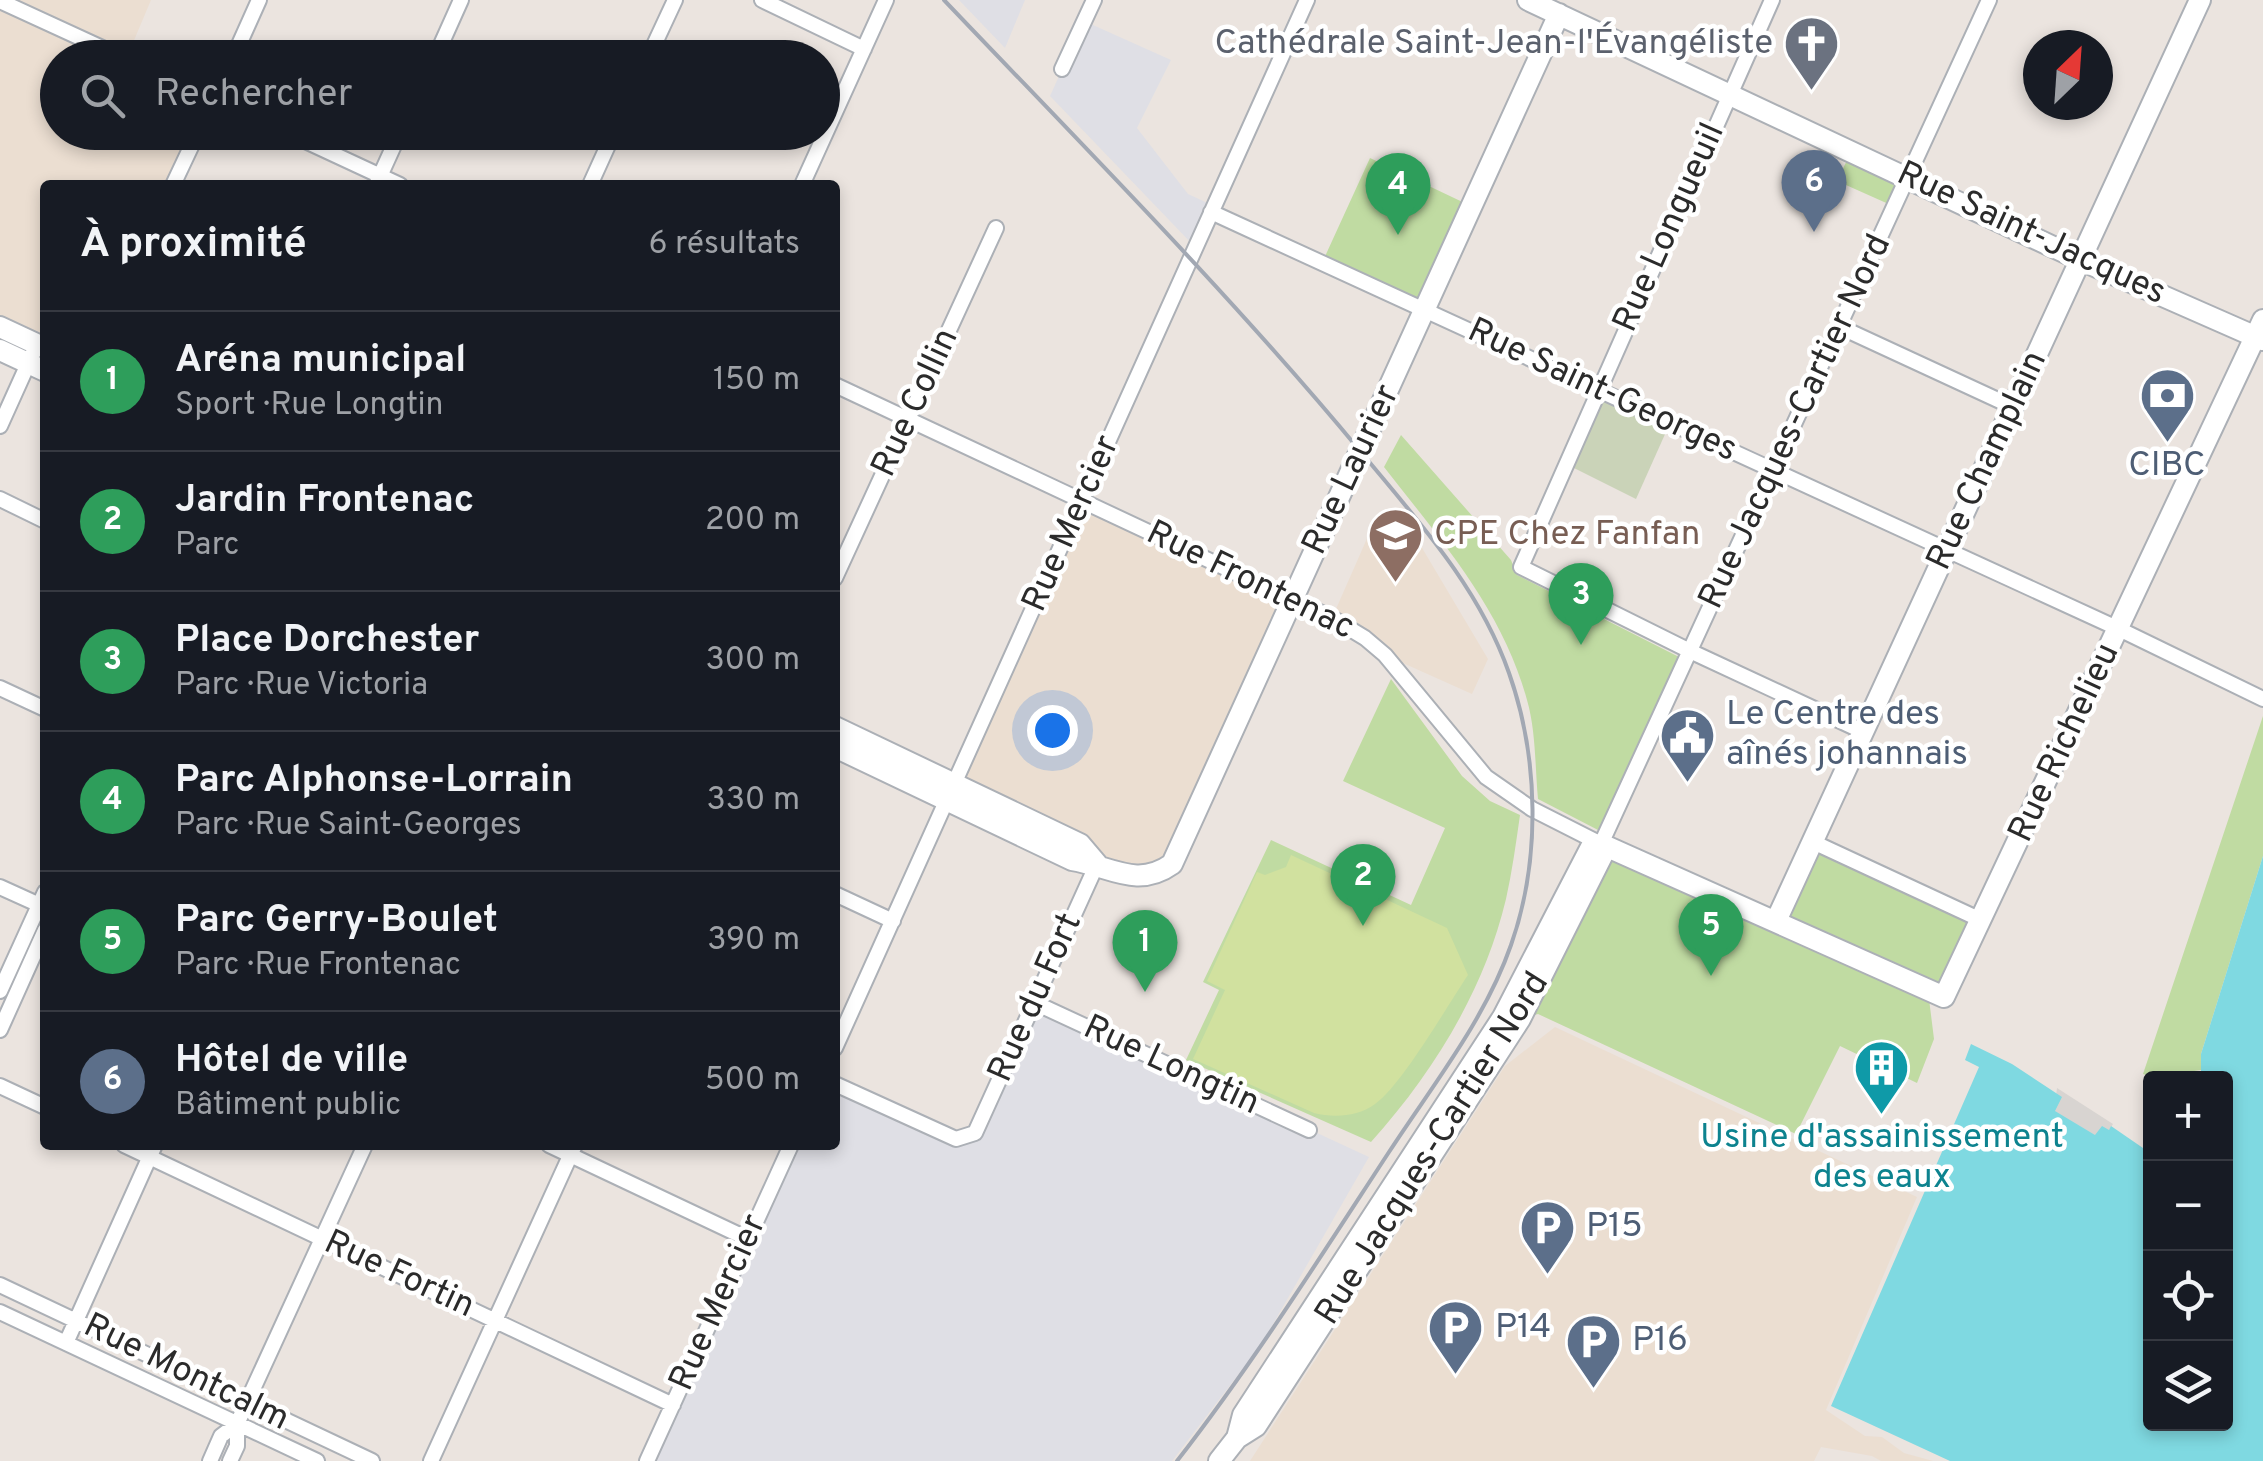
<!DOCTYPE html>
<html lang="fr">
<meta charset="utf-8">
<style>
body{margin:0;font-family:Overpass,sans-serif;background:#242831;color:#f1f3f6}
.controls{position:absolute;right:30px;bottom:30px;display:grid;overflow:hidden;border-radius:10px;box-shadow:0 5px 15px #0003}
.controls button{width:90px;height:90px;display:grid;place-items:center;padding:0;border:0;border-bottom:2px solid #363941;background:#171b24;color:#f1f3f6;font:50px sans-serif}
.compass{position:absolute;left:2023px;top:30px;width:90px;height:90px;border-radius:50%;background:#171b24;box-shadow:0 5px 15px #0003;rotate:25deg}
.you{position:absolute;left:1052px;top:730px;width:35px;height:35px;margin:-25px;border:8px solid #fff;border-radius:50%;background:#1a73e8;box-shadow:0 0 0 15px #1a73e833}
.badge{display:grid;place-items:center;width:65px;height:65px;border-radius:50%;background:#5289e5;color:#fff;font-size:32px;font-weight:700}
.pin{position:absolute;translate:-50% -82px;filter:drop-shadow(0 2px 5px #0008)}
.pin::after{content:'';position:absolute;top:52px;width:35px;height:30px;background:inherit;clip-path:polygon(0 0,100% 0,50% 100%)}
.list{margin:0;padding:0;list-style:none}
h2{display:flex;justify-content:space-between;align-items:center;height:130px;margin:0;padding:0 40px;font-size:42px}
h2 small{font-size:32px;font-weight:400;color:#9ea1a6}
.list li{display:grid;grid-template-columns:65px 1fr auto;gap:30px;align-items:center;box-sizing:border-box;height:140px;padding:0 40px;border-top:2px solid #363941}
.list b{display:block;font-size:38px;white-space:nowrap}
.list p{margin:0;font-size:32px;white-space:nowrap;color:#9ea1a6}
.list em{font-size:32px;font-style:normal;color:#9ea1a6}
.icon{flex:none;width:55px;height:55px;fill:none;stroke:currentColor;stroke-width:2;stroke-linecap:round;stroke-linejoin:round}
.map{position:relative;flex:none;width:2263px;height:1461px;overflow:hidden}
.search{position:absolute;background:#171b24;box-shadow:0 5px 15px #0003;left:40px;top:40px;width:800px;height:110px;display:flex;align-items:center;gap:25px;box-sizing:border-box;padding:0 35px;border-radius:55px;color:#9ea1a6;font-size:38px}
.panel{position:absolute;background:#171b24;box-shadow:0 5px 15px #0003;left:40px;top:180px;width:800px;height:970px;border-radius:10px}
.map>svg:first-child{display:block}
.industrial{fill:#dfdfe5}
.education{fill:#ebded1}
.green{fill:#c0dba2}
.cemetery{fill:#cad3b8}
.pitch{fill:#d1e19f}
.plaza{fill:#d8d4d1}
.water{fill:#7fd9e1}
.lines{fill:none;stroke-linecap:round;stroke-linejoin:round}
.street-casing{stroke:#acb0b6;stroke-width:18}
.secondary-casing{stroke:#acb0b6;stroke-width:24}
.street{stroke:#fff;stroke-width:14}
.secondary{stroke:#fff;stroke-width:20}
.rail{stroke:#a2a8b3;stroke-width:4}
.labels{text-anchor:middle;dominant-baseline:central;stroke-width:9;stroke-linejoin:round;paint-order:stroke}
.worship-label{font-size:35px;fill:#5b616d;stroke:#fff;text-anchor:end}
.street-label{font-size:35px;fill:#2b2b2b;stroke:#fff}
.service-label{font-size:35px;fill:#4e5e75;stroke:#fff;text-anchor:start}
.education-label{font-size:35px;fill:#785e54;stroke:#fff;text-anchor:start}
.culture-label{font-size:35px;fill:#0d838f;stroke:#fff}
</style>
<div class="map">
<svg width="2263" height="1461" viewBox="0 0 2263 1461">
<rect width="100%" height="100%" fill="#ebe4df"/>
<path class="industrial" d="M 959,0 L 1025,0 L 1005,48 Z
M 1084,21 L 1171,60 L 1137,128 L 1188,194 L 1214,206 L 1195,247 L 1050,96 Z
M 1033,1002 L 1369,1157 L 1261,1345 L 1172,1461 L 647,1461 L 791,1145 L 835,1145 L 835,1084 L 956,1139 L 975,1133 Z"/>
<path class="education" d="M 0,0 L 151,0 L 127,57 L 58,58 L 58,132 L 199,133 L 176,185 L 45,185 L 45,349 L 0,327 Z
M 1084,500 L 1294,598 L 1172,864 L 1135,878 L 955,785 Z
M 1409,526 L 1488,659 L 1472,694 L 1385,655 L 1332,618 L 1369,534 L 1398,550 Z
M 1555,1027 L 1917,1197 L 1826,1410 L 1865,1436 L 1882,1437 L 1904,1453 L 1933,1461 L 1881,1461 L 1872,1456 L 1821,1447 L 1814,1461 L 1250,1461 L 1505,1066 Z"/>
<path class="green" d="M 1850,154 L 1905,178 L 1893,206 L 1837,181 Z
M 1370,158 L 1473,207 L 1426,310 L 1322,263 Z
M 1401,435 L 1511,560 L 1517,575 L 1681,658 L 1600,831 L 1538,799 C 1535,767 1536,731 1527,700 C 1503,610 1440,539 1384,467 Z
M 1391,679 L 1462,776 L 1490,801 L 1520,815 C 1516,843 1512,872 1506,899 C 1484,991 1433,1073 1371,1142 L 1186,1060 L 1219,990 L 1203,982 L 1271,840 L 1411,905 L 1445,828 L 1343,781 Z
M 2263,716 L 2263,856 L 2201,1054 L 2201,1070 L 2153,1077 L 2143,1074 Z
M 1813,842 L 1981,920 L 1944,997 L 1776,921 Z
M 1609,854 L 1929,999 L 1934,1039 L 1917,1083 L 1840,1046 L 1796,1134 L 1538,1014 L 1520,1019 Z"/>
<path class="cemetery" d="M 1599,390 L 1670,423 L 1636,499 L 1566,464 Z"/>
<path class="pitch" d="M 1291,855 L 1447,928 L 1468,975 C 1447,1006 1402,1085 1375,1104 C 1357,1117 1334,1118 1314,1113 L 1193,1059 L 1225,990 L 1207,981 L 1257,872 L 1265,875 L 1286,867 Z"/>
<path class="plaza" d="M 2057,1088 L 2113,1124 L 2109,1130 L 2096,1136 L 2054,1111 Z"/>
<path class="water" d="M 2263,856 L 2263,1461 L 1950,1461 L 1831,1406 L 1979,1067 L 1965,1060 L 1971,1044 L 2012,1064 L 2062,1097 L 2055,1111 L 2095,1135 L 2102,1126 L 2109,1130 L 2111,1126 L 2143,1148 L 2150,1146 L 2150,1424 L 2226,1424 L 2226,1078 L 2201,1078 L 2201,1054 Z"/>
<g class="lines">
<defs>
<path id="street" d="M 762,0 L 864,49
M 1772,0 L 1521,567 L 1692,652 L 1864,732
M 0,1 L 124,58
M 233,58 L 259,0
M 435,58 L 461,0
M 648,58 L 675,0
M 1062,69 L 1094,0
M 286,132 L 400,185
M 173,185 L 198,132
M 376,185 L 400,132
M 590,185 L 614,132
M 802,185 L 886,0
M 1211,212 L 2119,629 L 2263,699
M 1840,327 L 2013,407
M 835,385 L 1332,618 L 1365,638 L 1385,655 L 1486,777 L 1532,809 L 1601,844 L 1989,0
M 0,426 L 37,344
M 0,499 L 45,521
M 835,578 L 996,228
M 0,688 L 45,709
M 1813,842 L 1981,920
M 0,887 L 44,907
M 835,894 L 893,921
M 0,991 L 45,892
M 1033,1002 L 1309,1130
M 0,1030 L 45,930
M 835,1048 L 1307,0
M 835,1084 L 956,1139 L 975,1133 L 1097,864
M 0,1086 L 45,1107
M 124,1145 L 673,1405
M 549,1145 L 748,1239
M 0,1285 L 372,1461
M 0,1312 L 317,1461
M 66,1343 L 155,1145
M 210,1461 L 221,1436 L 237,1424
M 230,1461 L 237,1446 L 237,1424 L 365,1145
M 431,1461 L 575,1145
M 647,1461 L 791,1145"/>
<path id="secondary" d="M 1528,0 L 2081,260 L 2263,340
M 0,327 L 45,348
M 0,350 L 45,371
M 835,727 L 1080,844 L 1097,864
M 835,747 L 1072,860 C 1110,866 1137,889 1172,864 L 1559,14
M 1601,844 L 1944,997 L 2263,320
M 1776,921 L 2200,0
M 1237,1438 L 1243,1415 L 1503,1017 L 1591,847 L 1601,844
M 1219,1461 L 1237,1438 L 1256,1426 L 1520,1019 L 1603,854 L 1601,844"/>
</defs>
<use href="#street" class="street-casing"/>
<use href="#secondary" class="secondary-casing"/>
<use href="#street" class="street"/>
<use href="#secondary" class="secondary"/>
<path class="rail" d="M 944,0 C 1085,148 1230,294 1361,452 C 1418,521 1479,587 1509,673 C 1539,758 1541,860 1511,945 C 1485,1020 1432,1086 1389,1152 C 1321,1256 1254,1362 1177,1461"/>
</g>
<defs>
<symbol id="church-pin" viewBox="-11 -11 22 30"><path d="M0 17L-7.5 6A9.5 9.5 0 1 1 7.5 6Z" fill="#6b7280" stroke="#fff"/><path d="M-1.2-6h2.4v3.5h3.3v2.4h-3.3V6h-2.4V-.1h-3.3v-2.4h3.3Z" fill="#fff"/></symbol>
<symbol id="bank-pin" viewBox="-11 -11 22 30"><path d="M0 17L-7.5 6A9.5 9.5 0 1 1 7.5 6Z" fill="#5c6f8a" stroke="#fff"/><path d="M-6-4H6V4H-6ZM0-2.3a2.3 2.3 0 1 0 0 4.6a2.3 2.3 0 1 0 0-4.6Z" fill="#fff"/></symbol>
<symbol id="school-pin" viewBox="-11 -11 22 30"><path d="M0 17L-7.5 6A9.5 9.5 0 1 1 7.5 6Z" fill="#8d6e63" stroke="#fff"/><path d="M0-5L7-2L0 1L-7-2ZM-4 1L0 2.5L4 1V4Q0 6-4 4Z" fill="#fff"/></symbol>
<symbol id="civic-pin" viewBox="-11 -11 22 30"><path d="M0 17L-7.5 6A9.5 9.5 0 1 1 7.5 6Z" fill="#5c6f8a" stroke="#fff"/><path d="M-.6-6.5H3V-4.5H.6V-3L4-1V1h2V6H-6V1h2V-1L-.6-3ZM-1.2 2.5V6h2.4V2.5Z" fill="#fff"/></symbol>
<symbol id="building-pin" viewBox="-11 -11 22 30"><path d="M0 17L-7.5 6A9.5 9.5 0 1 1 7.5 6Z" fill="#0f9aa8" stroke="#fff"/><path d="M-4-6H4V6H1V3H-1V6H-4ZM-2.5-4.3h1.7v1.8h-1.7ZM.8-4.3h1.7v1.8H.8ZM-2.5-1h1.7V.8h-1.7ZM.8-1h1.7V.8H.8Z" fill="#fff"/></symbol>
<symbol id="parking-pin" viewBox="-11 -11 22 30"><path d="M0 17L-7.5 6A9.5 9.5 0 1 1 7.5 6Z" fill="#5c6f8a" stroke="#fff"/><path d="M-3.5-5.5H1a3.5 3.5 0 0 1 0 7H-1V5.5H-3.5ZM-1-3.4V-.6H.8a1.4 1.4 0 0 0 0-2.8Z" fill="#fff"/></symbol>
</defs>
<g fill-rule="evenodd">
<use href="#church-pin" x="1780" y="12" width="63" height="86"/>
<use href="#bank-pin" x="2136" y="364" width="63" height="86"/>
<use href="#school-pin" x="1364" y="504" width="63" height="86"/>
<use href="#civic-pin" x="1656" y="704" width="63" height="86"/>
<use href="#building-pin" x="1850" y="1036" width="63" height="86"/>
<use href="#parking-pin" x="1516" y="1196" width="63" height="86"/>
<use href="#parking-pin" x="1424" y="1296" width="63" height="86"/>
<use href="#parking-pin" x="1562" y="1310" width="63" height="86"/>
</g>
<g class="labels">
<g class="worship-label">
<text x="1773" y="44">Cathédrale Saint-Jean-l'Évangéliste</text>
</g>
<g class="street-label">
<text transform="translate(1670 228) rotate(-66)">Rue Longueuil</text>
<text transform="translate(2031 234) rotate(25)">Rue Saint-Jacques</text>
<text transform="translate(1602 391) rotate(25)">Rue Saint-Georges</text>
<text transform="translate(916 403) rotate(-65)">Rue Collin</text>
<text transform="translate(1796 422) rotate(-65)">Rue Jacques-Cartier Nord</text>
<text transform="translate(1988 461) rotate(-65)">Rue Champlain</text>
<text transform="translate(1352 470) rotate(-65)">Rue Laurier</text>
<text transform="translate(1072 524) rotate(-66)">Rue Mercier</text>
<text transform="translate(1250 581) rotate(26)">Rue Frontenac</text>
<text transform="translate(2065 743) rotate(-65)">Rue Richelieu</text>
<text transform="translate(1036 998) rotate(-66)">Rue du Fort</text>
<text transform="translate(1171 1066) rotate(25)">Rue Longtin</text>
<text transform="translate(1433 1149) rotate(-58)">Rue Jacques-Cartier Nord</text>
<text transform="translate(399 1275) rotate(25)">Rue Fortin</text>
<text transform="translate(719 1303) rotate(-66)">Rue Mercier</text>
<text transform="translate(186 1373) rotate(26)">Rue Montcalm</text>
</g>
<g class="service-label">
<text x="2167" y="466" text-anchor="middle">CIBC</text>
<text x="1726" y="715">Le Centre des<tspan x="1726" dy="40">aînés johannais</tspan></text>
<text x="1586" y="1227">P15</text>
<text x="1495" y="1328">P14</text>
<text x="1632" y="1341">P16</text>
</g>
<g class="education-label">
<text x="1434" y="535">CPE Chez Fanfan</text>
</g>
<g class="culture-label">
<text x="1882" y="1138">Usine d'assainissement<tspan x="1882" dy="40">des eaux</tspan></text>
</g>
</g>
</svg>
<div class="controls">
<button>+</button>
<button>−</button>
<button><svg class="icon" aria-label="locate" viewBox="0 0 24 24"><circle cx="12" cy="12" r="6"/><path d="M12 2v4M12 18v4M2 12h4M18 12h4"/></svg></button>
<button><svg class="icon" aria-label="layers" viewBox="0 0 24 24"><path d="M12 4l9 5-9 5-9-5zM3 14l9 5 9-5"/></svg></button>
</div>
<svg class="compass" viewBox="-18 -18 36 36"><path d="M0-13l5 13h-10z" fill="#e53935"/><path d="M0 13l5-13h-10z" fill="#9ea1a6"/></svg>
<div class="you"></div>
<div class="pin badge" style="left:1145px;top:992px;background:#2e9e5b">1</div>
<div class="pin badge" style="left:1363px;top:926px;background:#2e9e5b">2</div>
<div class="pin badge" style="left:1581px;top:645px;background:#2e9e5b">3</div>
<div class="pin badge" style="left:1398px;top:235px;background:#2e9e5b">4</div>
<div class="pin badge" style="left:1711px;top:976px;background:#2e9e5b">5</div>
<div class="pin badge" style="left:1814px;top:232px;background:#5c6f8a">6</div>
<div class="search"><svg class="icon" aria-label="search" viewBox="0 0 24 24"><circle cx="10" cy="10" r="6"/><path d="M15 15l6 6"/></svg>Rechercher</div>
<section class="panel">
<h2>À proximité<small>6 résultats</small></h2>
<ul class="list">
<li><span class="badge" style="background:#2e9e5b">1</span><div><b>Aréna municipal</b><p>Sport · Rue Longtin</p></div><em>150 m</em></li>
<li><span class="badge" style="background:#2e9e5b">2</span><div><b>Jardin Frontenac</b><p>Parc</p></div><em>200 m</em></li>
<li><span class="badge" style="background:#2e9e5b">3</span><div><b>Place Dorchester</b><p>Parc · Rue Victoria</p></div><em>300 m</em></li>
<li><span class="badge" style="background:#2e9e5b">4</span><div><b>Parc Alphonse-Lorrain</b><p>Parc · Rue Saint-Georges</p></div><em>330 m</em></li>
<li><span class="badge" style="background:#2e9e5b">5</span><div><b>Parc Gerry-Boulet</b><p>Parc · Rue Frontenac</p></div><em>390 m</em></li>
<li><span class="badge" style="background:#5c6f8a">6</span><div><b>Hôtel de ville</b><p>Bâtiment public</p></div><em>500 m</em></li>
</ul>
</section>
</div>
